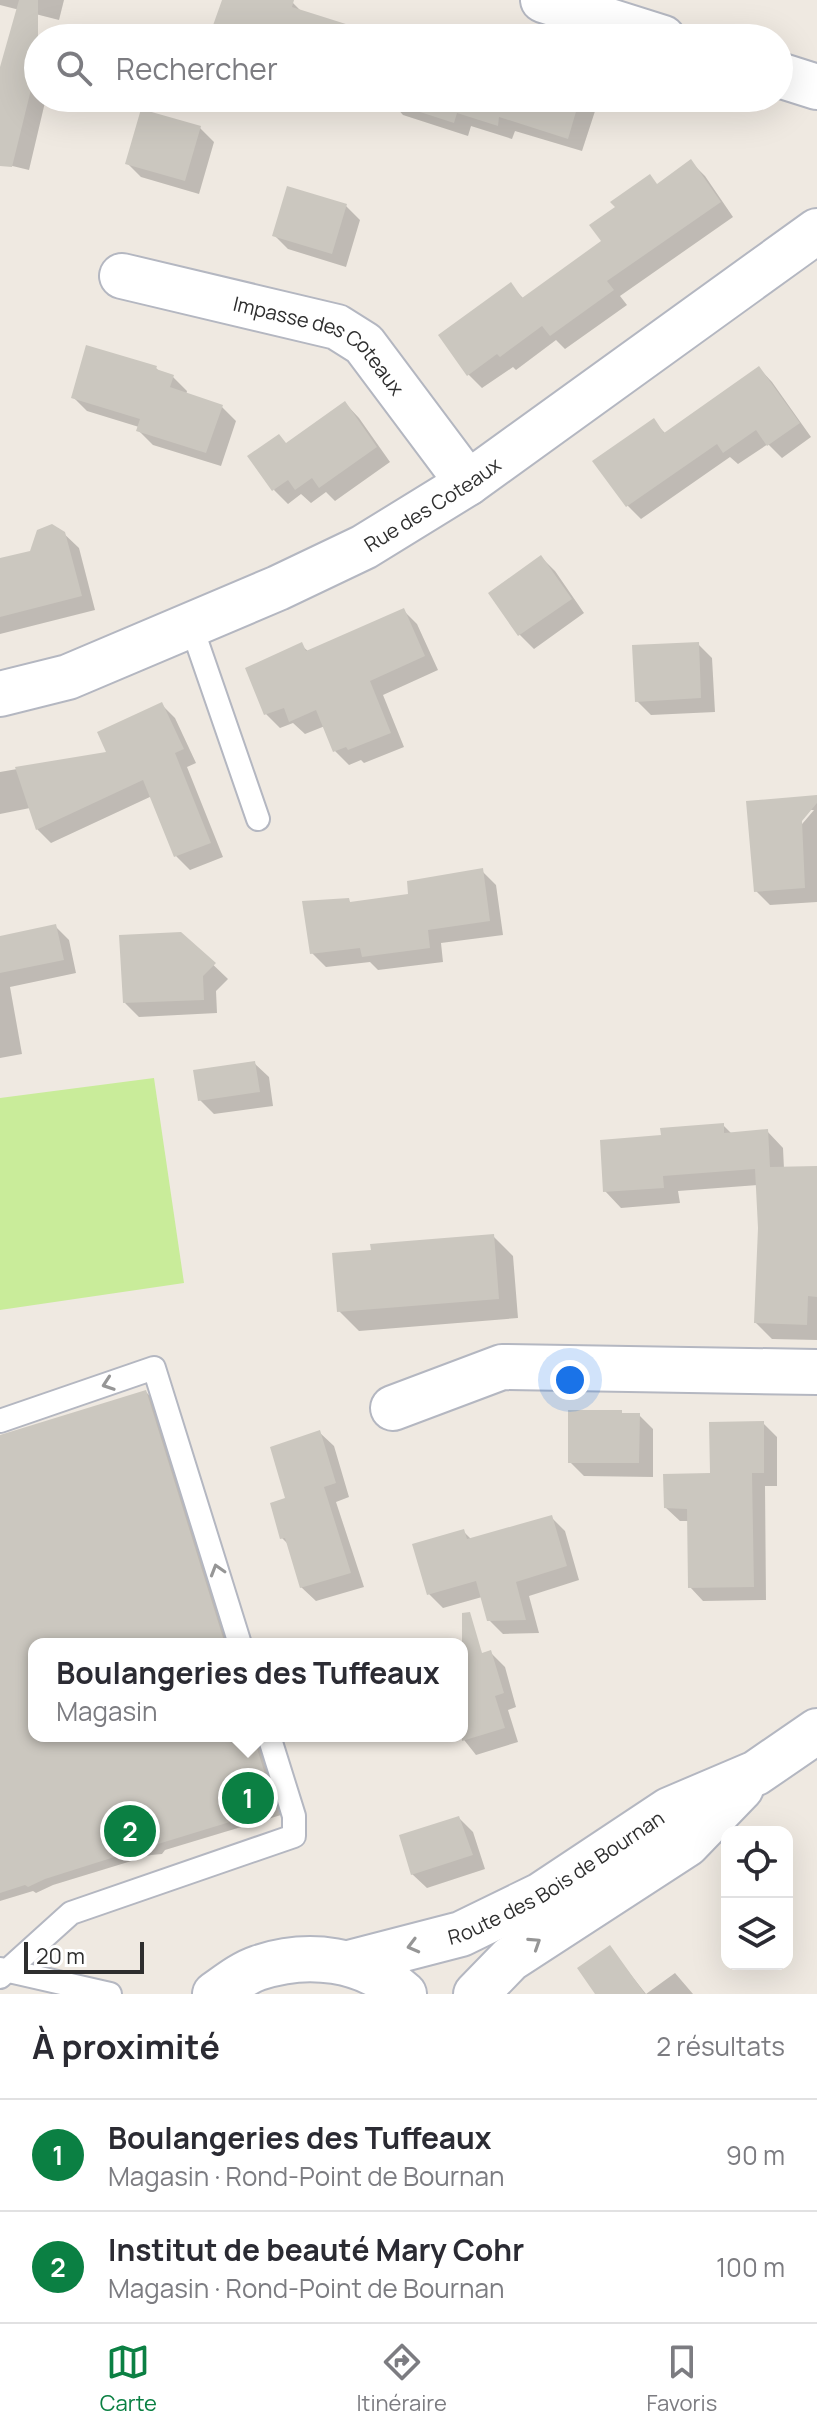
<!DOCTYPE html>
<html lang="fr">
<meta charset="utf-8">
<style>
body{margin:0;font-family:Manrope,sans-serif;background:#f2f2f3;color:#2b2b33}
.controls{position:absolute;right:24px;bottom:24px;display:grid;overflow:hidden;border-radius:16px;box-shadow:0 8px 32px #0002}
.controls button{width:72px;height:72px;display:grid;place-items:center;padding:0;border:0;border-bottom:2px solid #e1e1e2;background:#fff;color:#2b2b33;font:40px sans-serif}
.scale{position:absolute;left:24px;bottom:20px;width:120px;box-sizing:border-box;padding-left:8px;border:4px solid #2e2e2e;border-top:0;font-size:22px;line-height:28px;white-space:nowrap;color:#2e2e2e;-webkit-text-stroke:6px #fff;paint-order:stroke}
.you{position:absolute;left:570px;top:1380px;width:28px;height:28px;margin:-20px;border:6px solid #fff;border-radius:50%;background:#1a73e8;box-shadow:0 0 0 12px #1a73e833}
.badge{display:grid;place-items:center;width:52px;height:52px;border-radius:50%;background:#0b8043;color:#fff;font-size:26px;font-weight:700}
.pin{position:absolute;translate:-50% -50%;border:4px solid #fff;box-shadow:0 2px 8px #0006}
.popup{position:absolute;left:28px;top:1638px;width:440px;height:104px;box-sizing:border-box;display:grid;place-content:center;border-radius:16px;background:#fff;filter:drop-shadow(0 2px 6px #0005);font-size:26px;white-space:nowrap;color:#7c7c81}
.popup b{font-size:30px;color:#2b2b33}
.popup::after{content:'';position:absolute;left:50%;top:100%;margin-left:-16px;border:16px solid transparent;border-top-color:#fff}
.list{margin:0;padding:0;list-style:none}
h2{display:flex;justify-content:space-between;align-items:center;height:104px;margin:0;padding:0 32px;font-size:34px}
h2 small{font-size:26px;font-weight:400;color:#7c7c81}
.list li{display:grid;grid-template-columns:52px 1fr auto;gap:24px;align-items:center;box-sizing:border-box;height:112px;padding:0 32px;border-top:2px solid #e1e1e2}
.list b{display:block;font-size:30px;white-space:nowrap}
.list p{margin:0;font-size:26px;white-space:nowrap;color:#7c7c81}
.list em{font-size:26px;font-style:normal;color:#7c7c81}
.icon{flex:none;width:44px;height:44px;fill:none;stroke:currentColor;stroke-width:2;stroke-linecap:round;stroke-linejoin:round}
.map{position:relative;flex:none;width:817px;height:1994px;overflow:hidden}
.search{position:absolute;background:#fff;box-shadow:0 8px 32px #0002;left:24px;right:24px;top:24px;height:88px;display:flex;align-items:center;gap:20px;box-sizing:border-box;padding:0 28px;border-radius:44px;color:#7c7c81;font-size:30px}
.sheet{height:328px;background:#fff}
nav{display:flex;justify-content:space-around;align-items:center;box-sizing:border-box;height:112px;border-top:2px solid #e1e1e2;background:#fff;font-size:22px;color:#7c7c81}
nav a{display:grid;justify-items:center;gap:4px}
nav .on{color:#0b8043}
.map>svg:first-child{display:block}
.pitch{fill:#c9ec9a}
.shadow{fill:#0003;fill-rule:evenodd}
.building{fill:#cbc7bf}
.lines{fill:none;stroke-linecap:round;stroke-linejoin:round}
.service-casing{stroke:#b4b7c1;stroke-width:26}
.minor-casing{stroke:#b4b7c1;stroke-width:48}
.tertiary-casing{stroke:#b4b7c1;stroke-width:48}
.secondary-casing{stroke:#b4b7c1;stroke-width:48}
.service{stroke:#fff;stroke-width:22}
.minor{stroke:#fff;stroke-width:44}
.tertiary{stroke:#fff;stroke-width:44}
.secondary{stroke:#fff;stroke-width:44}
.oneway{stroke:#969696}
.labels{text-anchor:middle;dominant-baseline:central;stroke-width:6;stroke-linejoin:round;paint-order:stroke}
.street-label{font-size:20px;fill:#2e2e2e;stroke:#fff}
</style>
<div class="map">
<svg width="817" height="1994" viewBox="0 0 817 1994">
<rect width="100%" height="100%" fill="#efe9e1"/>
<path class="pitch" d="M 154,1078 L 184,1283 L 0,1310 L 0,1098 Z"/>
<path class="shadow" d="M 0,0 L 64,0 L 59,20 L 0,5 Z
M 224,0 L 284,0 L 293,3 L 302,12 L 383,38 L 221,38 L 214,30 Z
M 38,44 L 38,98 L 46,98 L 29,170 L 0,163 L 0,75 Z
M 388,98 L 590,98 L 597,105 L 582,151 L 515,131 L 512,139 L 471,126 L 468,136 L 403,115 Z
M 200,128 L 214,142 L 199,194 L 141,177 L 127,163 Z
M 691,162 L 705,176 L 733,217 L 620,296 L 627,305 L 565,349 L 556,340 L 516,370 L 513,367 L 482,388 L 468,374 L 510,285 L 524,299 L 604,241 L 658,185 Z
M 346,206 L 360,220 L 346,267 L 288,249 L 274,235 Z
M 156,368 L 160,372 L 173,377 L 187,391 L 186,395 L 222,407 L 236,421 L 221,466 L 153,445 L 138,430 L 139,427 L 87,411 L 73,397 Z
M 759,368 L 772,382 L 811,437 L 782,458 L 768,444 L 738,464 L 730,457 L 641,519 L 628,506 L 595,462 L 653,421 L 666,434 Z
M 345,403 L 359,418 L 390,462 L 335,501 L 326,492 L 311,503 L 301,494 L 288,504 L 274,490 L 287,445 Z
M 58,528 L 79,548 L 95,610 L 0,634 L 0,561 L 32,552 Z
M 541,557 L 555,571 L 584,613 L 534,649 L 519,634 Z
M 403,610 L 417,624 L 438,670 L 383,695 L 404,747 L 364,763 L 361,760 L 349,765 L 335,751 L 325,726 L 305,734 L 293,723 L 280,728 L 266,714 L 248,669 L 301,645 L 309,652 Z
M 698,644 L 712,658 L 715,712 L 651,715 L 637,701 Z
M 161,704 L 175,718 L 196,763 L 187,767 L 223,857 L 190,870 L 176,856 L 152,796 L 51,843 L 37,829 L 30,808 L 0,814 L 0,772 L 109,753 Z
M 817,797 L 817,902 L 770,905 L 756,891 L 748,803 ZM 808,810 L 814,810 L 797,830 L 794,827 Z
M 482,871 L 496,885 L 503,935 L 441,943 L 443,962 L 378,970 L 370,962 L 326,967 L 312,953 L 348,900 L 352,904 L 411,896 Z
M 55,926 L 69,940 L 76,973 L 10,987 L 22,1054 L 0,1058 L 0,938 Z
M 181,934 L 228,979 L 216,991 L 217,1013 L 139,1017 L 125,1003 Z
M 254,1063 L 269,1077 L 273,1106 L 214,1114 L 200,1100 Z
M 723,1125 L 732,1134 L 767,1131 L 783,1148 L 784,1169 L 817,1168 L 817,1340 L 772,1339 L 756,1323 L 760,1228 L 758,1185 L 678,1191 L 680,1203 L 621,1208 L 605,1191 L 663,1137 Z
M 493,1236 L 513,1256 L 518,1318 L 359,1331 L 339,1311 Z
M 146,1392 L 153,1399 L 228,1644 L 34,1644 L 34,1736 L 257,1736 L 281,1815 L 165,1850 L 162,1854 L 151,1855 L 53,1885 L 36,1893 L 33,1891 L 0,1901 L 0,1437 Z
M 621,1412 L 624,1415 L 639,1415 L 653,1429 L 653,1477 L 584,1476 L 570,1462 Z
M 763,1423 L 777,1437 L 777,1486 L 765,1486 L 766,1600 L 703,1601 L 690,1587 L 689,1521 L 680,1521 L 666,1508 L 712,1475 Z
M 319,1432 L 334,1446 L 349,1497 L 336,1502 L 364,1587 L 316,1601 L 301,1587 L 289,1545 L 282,1538 L 287,1500 Z
M 551,1517 L 565,1531 L 579,1580 L 529,1596 L 539,1633 L 503,1634 L 489,1620 L 482,1597 L 443,1608 L 429,1594 L 463,1531 L 472,1540 Z
M 490,1652 L 505,1667 L 516,1707 L 508,1710 L 518,1742 L 476,1755 L 461,1736 L 462,1661 Z
M 459,1818 L 473,1832 L 485,1869 L 427,1888 L 412,1874 Z
M 609,1947 L 646,1994 L 675,1973 L 693,1994 L 597,1994 Z"/>
<path class="building" d="M 19,0 L 38,0 L 38,61 L 12,167 L 0,166 L 0,67 Z
M 222,0 L 294,0 L 292,7 L 368,31 L 366,38 L 233,38 L 211,31 Z
M 387,98 L 580,98 L 568,139 L 499,117 L 498,126 L 457,113 L 454,123 L 386,101 Z
M 141,109 L 201,126 L 185,181 L 125,164 Z
M 691,159 L 721,202 L 607,281 L 614,290 L 550,336 L 542,326 L 500,357 L 497,354 L 467,376 L 438,335 L 511,282 L 522,298 L 601,241 L 589,225 L 615,207 L 610,202 L 650,174 L 657,184 Z
M 287,186 L 347,204 L 332,254 L 272,236 Z
M 86,345 L 157,366 L 156,369 L 174,375 L 170,387 L 223,405 L 206,453 L 136,431 L 140,419 L 71,398 Z
M 759,366 L 800,423 L 767,446 L 756,430 L 723,453 L 717,444 L 626,507 L 592,461 L 654,418 L 664,433 Z
M 345,401 L 377,447 L 319,488 L 312,478 L 295,490 L 288,480 L 272,491 L 247,456 L 279,434 L 286,443 Z
M 52,524 L 65,532 L 82,596 L 0,617 L 0,558 L 30,551 L 37,530 Z
M 541,555 L 572,599 L 518,636 L 488,593 Z
M 404,608 L 425,656 L 370,681 L 391,733 L 348,750 L 346,747 L 333,752 L 316,710 L 289,722 L 284,708 L 264,715 L 245,668 L 302,642 L 306,651 Z
M 699,642 L 701,698 L 635,702 L 632,645 Z
M 162,702 L 184,749 L 175,753 L 211,843 L 174,857 L 143,780 L 36,830 L 15,767 L 106,752 L 97,732 Z
M 817,795 L 817,803 L 802,821 L 805,888 L 754,892 L 746,801 Z
M 483,868 L 490,921 L 428,930 L 430,948 L 362,957 L 360,948 L 310,954 L 302,901 L 349,898 L 350,902 L 408,894 L 407,881 Z
M 56,924 L 64,960 L 0,973 L 0,936 Z
M 181,932 L 216,963 L 203,976 L 204,1000 L 123,1003 L 119,935 Z
M 255,1061 L 260,1092 L 198,1101 L 193,1070 Z
M 724,1123 L 724,1133 L 768,1129 L 770,1167 L 817,1166 L 817,1297 L 808,1296 L 807,1325 L 754,1323 L 758,1228 L 755,1169 L 663,1176 L 664,1188 L 603,1192 L 600,1140 L 661,1135 L 660,1128 Z
M 494,1234 L 499,1299 L 337,1312 L 332,1253 L 371,1250 L 370,1244 Z
M 146,1390 L 225,1644 L 34,1644 L 34,1736 L 253,1736 L 276,1808 L 158,1844 L 155,1848 L 143,1848 L 45,1879 L 28,1887 L 25,1885 L 0,1893 L 0,1435 Z
M 568,1410 L 622,1410 L 622,1413 L 640,1413 L 639,1463 L 568,1463 Z
M 764,1421 L 764,1473 L 752,1473 L 754,1587 L 688,1588 L 687,1509 L 664,1508 L 663,1474 L 710,1473 L 709,1422 Z
M 320,1430 L 336,1483 L 324,1487 L 351,1573 L 300,1588 L 285,1538 L 280,1539 L 270,1503 L 285,1498 L 270,1447 Z
M 552,1515 L 567,1566 L 516,1582 L 526,1620 L 487,1621 L 476,1581 L 427,1595 L 412,1544 L 464,1529 L 467,1539 Z
M 470,1612 L 482,1653 L 491,1650 L 504,1693 L 495,1696 L 505,1728 L 462,1741 L 462,1613 Z
M 459,1816 L 473,1855 L 411,1875 L 399,1835 Z
M 610,1945 L 645,1994 L 595,1994 L 577,1968 Z"/>
<g class="lines">
<defs>
<path id="service" d="M 191,625 L 258,819
M 0,1421 L 154,1368 L 240,1644
M 0,1969 L 110,1994
M 0,1977 L 71,1913 L 294,1836 L 294,1816 L 269,1736"/>
<g id="minor">
<path d="M 543,0 L 663,38"/>
<path d="M 779,75 L 817,87"/>
<path id="s1" d="M 122,276 L 337,327 L 364,344 L 468,483"/>
<path id="s2" d="M 0,694 L 68,677 L 278,588 L 364,547 L 468,483 L 817,231"/>
<path d="M 393,1408 L 502,1367 L 817,1372"/>
</g>
<g id="tertiary">
<path id="s3" d="M 349,1963 L 461,1934 L 541,1895 L 669,1810 L 756,1773 L 817,1731"/>
<path d="M 476,1994 L 510,1959 L 687,1844 L 741,1788"/>
</g>
<path id="secondary" d="M 215,1994 C 228,1985 243,1973 258,1968 C 308,1951 364,1958 404,1994"/>
</defs>
<use href="#service" class="service-casing"/>
<use href="#minor" class="minor-casing"/>
<use href="#tertiary" class="tertiary-casing"/>
<use href="#secondary" class="secondary-casing"/>
<use href="#service" class="service"/>
<use href="#minor" class="minor"/>
<use href="#tertiary" class="tertiary"/>
<use href="#secondary" class="secondary"/>
</g>
<defs><path id="oneway-chevron" d="M-2-3.5L2.5 0L-2 3.5" fill="none" stroke-width="1.6" stroke-linecap="round" stroke-linejoin="round" transform="scale(2)"/></defs>
<g class="oneway">
<use href="#oneway-chevron" transform="translate(108 1384) rotate(161)"/>
<use href="#oneway-chevron" transform="translate(217 1570) rotate(-107)"/>
<use href="#oneway-chevron" transform="translate(535 1943) rotate(-33)"/>
<use href="#oneway-chevron" transform="translate(413 1946) rotate(165)"/>
</g>
<g class="labels">
<g class="street-label">
<text stroke="none"><textPath href="#s1" startOffset="214">Impasse des Coteaux</textPath></text>
<text stroke="none"><textPath href="#s2" startOffset="474">Rue des Coteaux</textPath></text>
<text stroke="none"><textPath href="#s3" startOffset="226">Route des Bois de Bournan</textPath></text>
</g>
</g>
</svg>
<div class="controls">
<button><svg class="icon" aria-label="locate" viewBox="0 0 24 24"><circle cx="12" cy="12" r="6"/><path d="M12 2v4M12 18v4M2 12h4M18 12h4"/></svg></button>
<button><svg class="icon" aria-label="layers" viewBox="0 0 24 24"><path d="M12 4l9 5-9 5-9-5zM3 14l9 5 9-5"/></svg></button>
</div>
<div class="scale">20 m</div>
<div class="you"></div>
<div class="pin badge" style="left:248px;top:1798px">1</div>
<div class="popup"><b>Boulangeries des Tuffeaux</b>Magasin</div>
<div class="pin badge" style="left:130px;top:1831px">2</div>
<div class="search"><svg class="icon" aria-label="search" viewBox="0 0 24 24"><circle cx="10" cy="10" r="6"/><path d="M15 15l6 6"/></svg>Rechercher</div>
</div>
<section class="sheet">
<h2>À proximité<small>2 résultats</small></h2>
<ul class="list">
<li><span class="badge">1</span><div><b>Boulangeries des Tuffeaux</b><p>Magasin · Rond-Point de Bournan</p></div><em>90 m</em></li>
<li><span class="badge">2</span><div><b>Institut de beauté Mary Cohr</b><p>Magasin · Rond-Point de Bournan</p></div><em>100 m</em></li>
</ul>
</section>
<nav>
<a class="on"><svg class="icon" aria-label="map" viewBox="0 0 24 24"><path d="M3 6l6-2 6 2 6-2v14l-6 2-6-2-6 2zM9 4v14M15 6v14"/></svg>Carte</a>
<a><svg class="icon" aria-label="directions" viewBox="0 0 24 24"><path d="M12 3l9 9-9 9-9-9zM9 14v-3h6M13 9l2 2-2 2"/></svg>Itinéraire</a>
<a><svg class="icon" aria-label="saved" viewBox="0 0 24 24"><path d="M7 4h10v16l-5-4-5 4z"/></svg>Favoris</a>
</nav>
